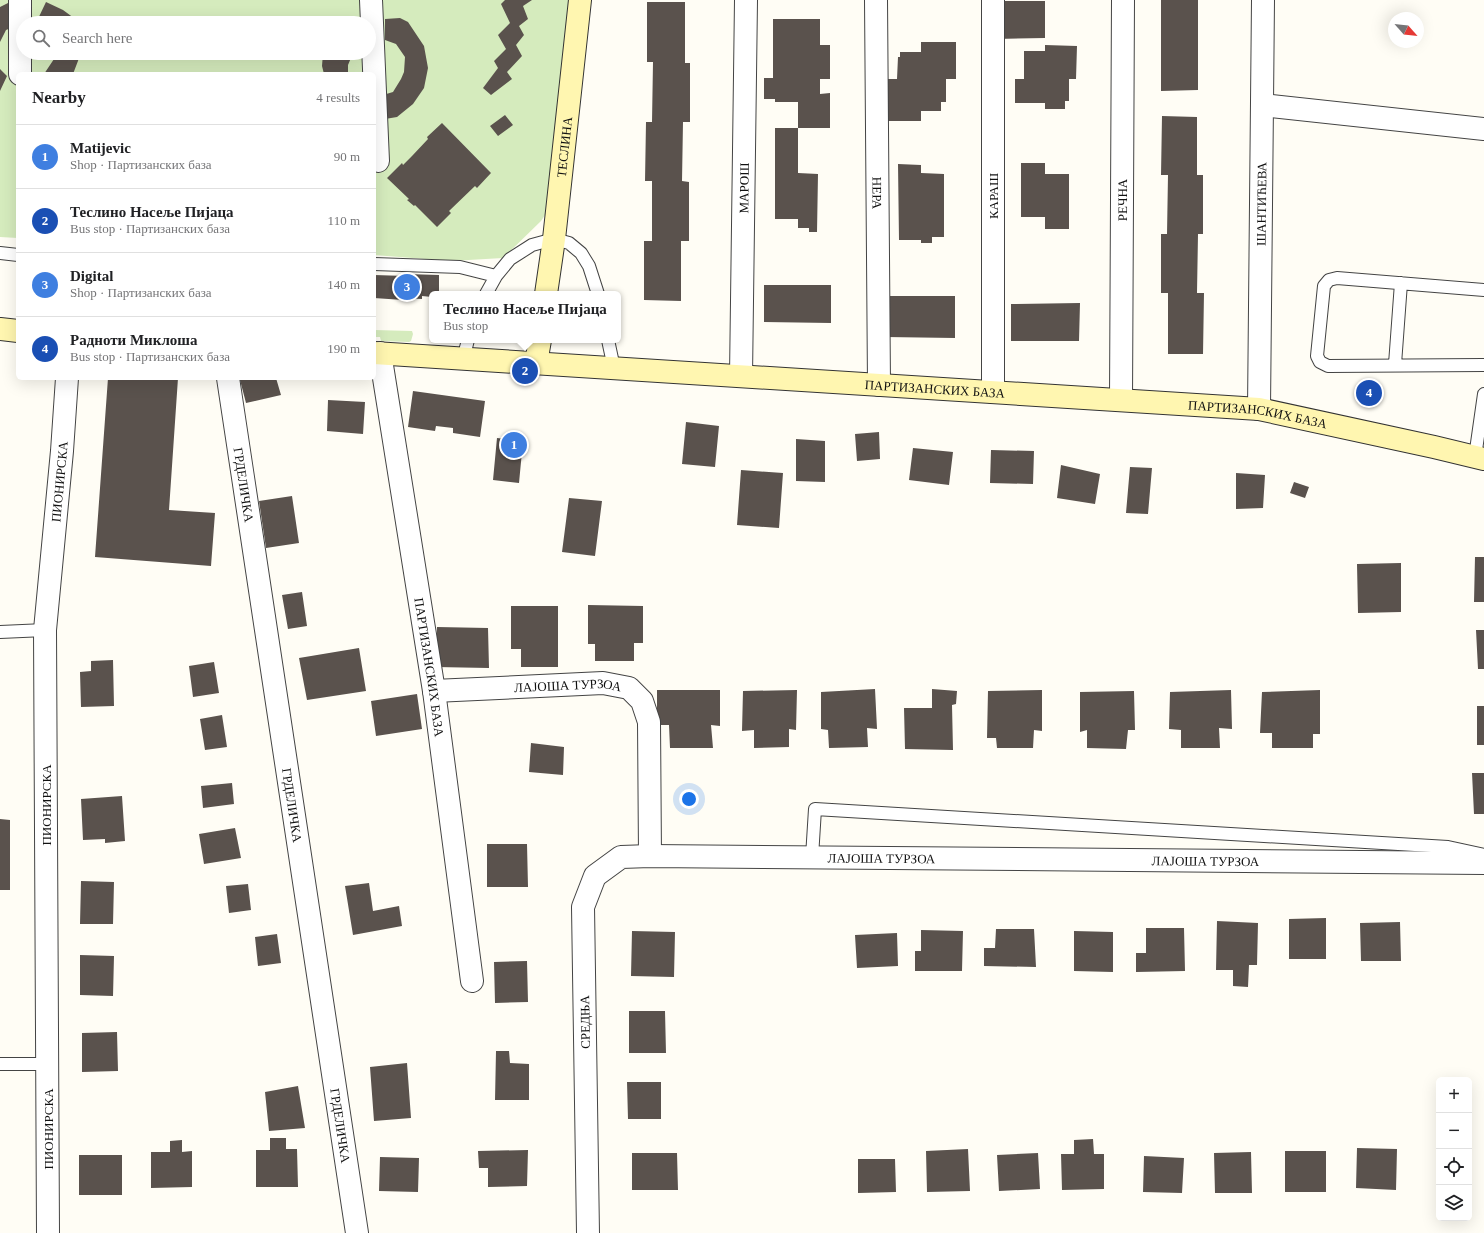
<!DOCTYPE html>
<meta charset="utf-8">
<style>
body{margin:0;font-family:"Times New Roman",serif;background:#f2f2f2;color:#202124}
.controls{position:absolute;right:12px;bottom:12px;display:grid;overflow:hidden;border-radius:6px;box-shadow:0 4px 16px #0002}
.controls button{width:36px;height:36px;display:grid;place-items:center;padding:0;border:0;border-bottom:1px solid #e0e0e0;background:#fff;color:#202124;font:20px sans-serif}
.compass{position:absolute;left:1388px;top:12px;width:36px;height:36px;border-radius:50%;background:#fff;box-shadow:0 4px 16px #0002;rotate:117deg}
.you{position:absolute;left:689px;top:799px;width:14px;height:14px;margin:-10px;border:3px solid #fff;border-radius:50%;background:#1a73e8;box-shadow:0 0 0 6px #1a73e833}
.badge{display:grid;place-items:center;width:26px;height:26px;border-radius:50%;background:#c4262e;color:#fff;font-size:13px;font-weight:700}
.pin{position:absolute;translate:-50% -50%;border:2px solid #fff;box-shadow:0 1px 4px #0006}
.popup{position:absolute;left:429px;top:291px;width:192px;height:52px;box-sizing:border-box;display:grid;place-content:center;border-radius:6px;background:#fff;filter:drop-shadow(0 1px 3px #0005);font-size:13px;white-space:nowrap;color:#757577}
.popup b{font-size:15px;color:#202124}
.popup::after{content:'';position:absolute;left:50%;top:100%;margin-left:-8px;border:8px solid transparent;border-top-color:#fff}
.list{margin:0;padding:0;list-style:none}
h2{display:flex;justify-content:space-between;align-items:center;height:52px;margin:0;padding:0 16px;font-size:17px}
h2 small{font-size:13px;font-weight:400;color:#757577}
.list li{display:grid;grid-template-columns:26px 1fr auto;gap:12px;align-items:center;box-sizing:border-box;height:64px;padding:0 16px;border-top:1px solid #e0e0e0}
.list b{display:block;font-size:15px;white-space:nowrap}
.list p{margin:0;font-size:13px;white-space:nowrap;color:#757577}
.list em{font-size:13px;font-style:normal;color:#757577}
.icon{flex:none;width:22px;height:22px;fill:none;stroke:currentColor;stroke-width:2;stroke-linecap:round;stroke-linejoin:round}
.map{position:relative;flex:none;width:1484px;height:1233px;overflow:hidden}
.search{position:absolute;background:#fff;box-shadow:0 4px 16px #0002;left:16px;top:16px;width:360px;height:44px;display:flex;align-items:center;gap:10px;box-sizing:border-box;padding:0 14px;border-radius:22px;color:#757577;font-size:15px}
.panel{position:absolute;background:#fff;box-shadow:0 4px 16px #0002;left:16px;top:72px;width:360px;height:308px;border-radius:6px}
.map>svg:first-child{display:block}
.green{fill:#d5ebbd;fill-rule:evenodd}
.building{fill:#5a524d}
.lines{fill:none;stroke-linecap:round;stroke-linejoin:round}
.lane-casing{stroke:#444;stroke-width:14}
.street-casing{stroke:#444;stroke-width:24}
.secondary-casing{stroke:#333;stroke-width:24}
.lane{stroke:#fff;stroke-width:12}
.street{stroke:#fff;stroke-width:22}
.secondary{stroke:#fff6b0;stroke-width:22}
.labels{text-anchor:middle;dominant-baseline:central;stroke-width:4;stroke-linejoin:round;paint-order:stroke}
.street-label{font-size:13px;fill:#111;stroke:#fff}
</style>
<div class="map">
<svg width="1484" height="1233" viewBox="0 0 1484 1233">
<rect width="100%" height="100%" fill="#fffdf5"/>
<path class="green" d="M 0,0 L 569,0 L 557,119 L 545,215 L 541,221 L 503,258 L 451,261 L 374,255 L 374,74 L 18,74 L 18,238 L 0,237 ZM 23,23 L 369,23 L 369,53 L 23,53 Z
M 374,330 L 412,331 L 413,334 L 411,341 L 409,342 L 381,341 L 380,337 L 374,337 Z"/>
<path class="building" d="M 14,0 L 16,26 L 6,30 L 0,42 L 0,7 Z
M 505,0 L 532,0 L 523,6 L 528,19 L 519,26 L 524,35 L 516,45 L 522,56 L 507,72 L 512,79 L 491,95 L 483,88 L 498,68 L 494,61 L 506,49 L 498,35 L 510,23 L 501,4 Z
M 1161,0 L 1198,0 L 1198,90 L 1161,91 Z
M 995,1 L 1045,1 L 1045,38 L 995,39 Z
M 46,2 L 63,10 L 78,21 L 79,23 L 36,23 Z
M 647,2 L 685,2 L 685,63 L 690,63 L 690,122 L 683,122 L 682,181 L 689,182 L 689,241 L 681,241 L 681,301 L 644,300 L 644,241 L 652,241 L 652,181 L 645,181 L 646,122 L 652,122 L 653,62 L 647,62 Z
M 400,18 L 408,22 L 424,46 L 428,68 L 424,88 L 413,104 L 397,117 L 385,119 L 383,95 L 393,92 L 401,79 L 404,72 L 405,57 L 396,44 L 385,40 L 385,19 Z
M 773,19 L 820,19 L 820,45 L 830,45 L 830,79 L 820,79 L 820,94 L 830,93 L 830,128 L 798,128 L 798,102 L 775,102 L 775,99 L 764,99 L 764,78 L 773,78 Z
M 921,42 L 956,42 L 956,79 L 946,79 L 946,102 L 941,102 L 941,111 L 921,111 L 921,121 L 888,121 L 887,79 L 897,79 L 898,57 L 900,57 L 900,52 L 921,52 Z
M 1045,45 L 1077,46 L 1076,79 L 1069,79 L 1069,101 L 1065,101 L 1065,109 L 1045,109 L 1045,103 L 1015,103 L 1015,79 L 1024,79 L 1024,51 L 1045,51 Z
M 55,53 L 81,53 L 73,74 L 44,74 L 54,59 Z
M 323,53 L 353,53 L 348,65 L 348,74 L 324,74 L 322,66 Z
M 0,69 L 7,76 L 0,91 Z
M 505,115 L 513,125 L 498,136 L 490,126 Z
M 1162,116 L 1197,117 L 1197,175 L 1203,175 L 1203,234 L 1198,234 L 1197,293 L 1204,293 L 1203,354 L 1168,354 L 1168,293 L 1161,293 L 1161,234 L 1167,234 L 1168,175 L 1161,175 Z
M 442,123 L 491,173 L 477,188 L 475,186 L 449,211 L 451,213 L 437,227 L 415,205 L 414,206 L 407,200 L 409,199 L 387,178 L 402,163 L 403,165 L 412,156 L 428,139 L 427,137 Z
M 775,128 L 798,128 L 798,173 L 818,174 L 817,232 L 809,232 L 809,228 L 798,228 L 798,219 L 775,219 Z
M 1021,163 L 1045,163 L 1045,174 L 1069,174 L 1069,229 L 1045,229 L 1045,217 L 1021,217 Z
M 898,164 L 921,165 L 921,173 L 944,174 L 944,237 L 932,237 L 932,243 L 921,243 L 921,240 L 899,240 Z
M 406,274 L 439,275 L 439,294 L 432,294 L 432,297 L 422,296 L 422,299 L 404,298 L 403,300 L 374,298 L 374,275 L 406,276 Z
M 764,285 L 831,285 L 831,323 L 764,322 Z
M 886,296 L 955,296 L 955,338 L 886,337 Z
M 1080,303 L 1079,341 L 1011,341 L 1011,304 Z
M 108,378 L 178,378 L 169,510 L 215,513 L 211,566 L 95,557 Z
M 249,378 L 276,378 L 281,395 L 246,403 L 240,380 Z
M 413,391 L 485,401 L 480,437 L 453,433 L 453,428 L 436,426 L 435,431 L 408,427 Z
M 328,400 L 365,402 L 363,434 L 327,431 Z
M 686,422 L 719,426 L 715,467 L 682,464 Z
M 879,432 L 880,459 L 857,461 L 855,434 Z
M 497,438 L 523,441 L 519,483 L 493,480 Z
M 796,439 L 825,441 L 825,482 L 796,481 Z
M 913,448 L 953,452 L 949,485 L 909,480 Z
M 991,450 L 1034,451 L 1033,484 L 990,483 Z
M 1061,465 L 1100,474 L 1095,504 L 1057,498 Z
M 1130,467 L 1152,468 L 1148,514 L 1126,513 Z
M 741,470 L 783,473 L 779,528 L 737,525 Z
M 1236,473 L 1265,475 L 1263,508 L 1236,509 Z
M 1294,482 L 1309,487 L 1305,498 L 1290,493 Z
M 292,496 L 299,543 L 266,548 L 259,501 Z
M 569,498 L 602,501 L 595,556 L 562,552 Z
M 1475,557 L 1484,557 L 1484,602 L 1474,602 Z
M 1401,563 L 1401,612 L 1358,613 L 1357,564 Z
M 302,592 L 307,626 L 288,629 L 282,595 Z
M 588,605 L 643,606 L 643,643 L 634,643 L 634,661 L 595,661 L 595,644 L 588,644 Z
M 511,606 L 558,606 L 558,667 L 521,667 L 521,649 L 511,649 Z
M 437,627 L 488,628 L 489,668 L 436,667 Z
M 1476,630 L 1484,630 L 1484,669 L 1478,669 Z
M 359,648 L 366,691 L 307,700 L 299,658 Z
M 113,660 L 114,706 L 81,707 L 80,672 L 91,671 L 91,661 Z
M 214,662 L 219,693 L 193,697 L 189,666 Z
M 875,689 L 877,729 L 867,728 L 868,747 L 829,748 L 828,730 L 821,729 L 821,692 Z
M 932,689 L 957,691 L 956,704 L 952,705 L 953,750 L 905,749 L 904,708 L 932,708 Z
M 657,690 L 720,690 L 720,726 L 711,725 L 713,748 L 670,748 L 669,725 L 657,725 Z
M 797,690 L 796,730 L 789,729 L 789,747 L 754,748 L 754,730 L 742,731 L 743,691 Z
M 1042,690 L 1042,731 L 1034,730 L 1033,748 L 997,748 L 996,738 L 987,738 L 988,691 Z
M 1231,690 L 1232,729 L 1219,728 L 1220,748 L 1181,748 L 1181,730 L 1169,729 L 1170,692 Z
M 1320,690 L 1320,734 L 1313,734 L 1313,748 L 1272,748 L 1272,733 L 1260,733 L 1262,692 Z
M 1134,691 L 1135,730 L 1128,730 L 1126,749 L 1087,748 L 1087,730 L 1080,732 L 1080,692 Z
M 417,694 L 422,729 L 376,736 L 371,701 Z
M 1477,706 L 1484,706 L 1484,745 L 1477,745 Z
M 222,715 L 227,747 L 205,750 L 200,719 Z
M 531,743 L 564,747 L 563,775 L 529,772 Z
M 1472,773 L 1484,773 L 1484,814 L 1474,814 Z
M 232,783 L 234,804 L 203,808 L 201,786 Z
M 122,796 L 125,841 L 105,843 L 105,839 L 83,840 L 81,799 Z
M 0,819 L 10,820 L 10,890 L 0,890 Z
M 235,828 L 241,858 L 204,864 L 199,834 Z
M 487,844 L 527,844 L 528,887 L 487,887 Z
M 81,881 L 114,882 L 113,924 L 80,924 Z
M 369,883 L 373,911 L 399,906 L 402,926 L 353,935 L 345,886 Z
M 248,884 L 251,910 L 229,913 L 226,886 Z
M 1326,918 L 1326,959 L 1289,959 L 1289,919 Z
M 1217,921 L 1258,923 L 1257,965 L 1249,965 L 1248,987 L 1233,986 L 1233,970 L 1216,970 Z
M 1400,922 L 1401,961 L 1361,961 L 1360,923 Z
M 1146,928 L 1184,928 L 1185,971 L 1136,972 L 1136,953 L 1146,953 Z
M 996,929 L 1034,929 L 1036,967 L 984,966 L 984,948 L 995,948 Z
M 921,930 L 963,931 L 962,971 L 915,971 L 915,951 L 921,951 Z
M 632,931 L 675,932 L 674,977 L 631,976 Z
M 1074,931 L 1113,932 L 1113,972 L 1074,971 Z
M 897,933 L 898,966 L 857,968 L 855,935 Z
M 277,934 L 281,963 L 258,966 L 255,937 Z
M 80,955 L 114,956 L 113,996 L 80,995 Z
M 527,961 L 528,1002 L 495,1003 L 494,962 Z
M 629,1011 L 665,1011 L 666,1053 L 629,1053 Z
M 117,1032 L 118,1071 L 82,1072 L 82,1033 Z
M 496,1051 L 509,1051 L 510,1063 L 529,1064 L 529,1100 L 495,1100 Z
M 407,1063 L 411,1118 L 374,1121 L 370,1067 Z
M 627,1082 L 661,1082 L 661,1119 L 628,1119 Z
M 298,1086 L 305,1128 L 269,1131 L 265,1092 Z
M 270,1138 L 286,1138 L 286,1149 L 297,1149 L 298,1187 L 256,1187 L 256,1150 L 270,1150 Z
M 1093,1139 L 1094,1154 L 1104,1154 L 1104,1189 L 1062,1190 L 1061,1154 L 1074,1154 L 1074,1140 Z
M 182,1140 L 182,1152 L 192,1151 L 192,1187 L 151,1188 L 151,1152 L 170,1152 L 170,1141 Z
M 1357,1148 L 1397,1149 L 1396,1190 L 1356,1188 Z
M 968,1149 L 970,1191 L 927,1192 L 926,1151 Z
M 528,1150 L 527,1186 L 488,1187 L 488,1168 L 479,1168 L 478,1151 Z
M 1285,1151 L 1326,1151 L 1326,1192 L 1285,1192 Z
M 1251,1152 L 1252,1193 L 1215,1193 L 1214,1153 Z
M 632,1153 L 677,1153 L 678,1190 L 632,1190 Z
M 1038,1153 L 1040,1189 L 999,1191 L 997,1155 Z
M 79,1155 L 122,1155 L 122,1195 L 79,1195 Z
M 1144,1156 L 1184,1158 L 1182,1193 L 1143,1192 Z
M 380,1157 L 419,1158 L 418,1192 L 379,1191 Z
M 858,1159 L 895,1159 L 896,1192 L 858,1193 Z"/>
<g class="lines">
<defs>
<path id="lane" d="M 0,253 L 18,255
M 374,264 L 460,267 L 496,276
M 1484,290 L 1337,278 L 1329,280 L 1324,286 L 1317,356 L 1320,362 L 1328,366 L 1484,365
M 486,294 L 496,276 L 510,259 L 532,245 L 554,239 L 569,243 L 581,253 L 589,266 L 598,294
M 608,340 L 614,368
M 463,359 L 468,340
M 1395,364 L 1401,283
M 1475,457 L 1484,394
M 0,632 L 45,630
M 812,857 L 815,809 L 1448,847 L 1484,855
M 0,1064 L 48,1064"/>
<g id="street">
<path d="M 20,0 L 20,74"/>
<path d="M 371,0 L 378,161"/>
<path id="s1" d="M 876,0 L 879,385"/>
<path d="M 993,0 L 993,392"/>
<path d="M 1262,105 L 1484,129"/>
<path id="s2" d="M 380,353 L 434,691 L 472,981"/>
<path id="s3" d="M 741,376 L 746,0"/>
<path id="s4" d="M 228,378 L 357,1233"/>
<path id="s5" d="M 1121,400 L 1123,0"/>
<path id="s6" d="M 1259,409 L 1263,0"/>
<path id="s7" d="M 434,691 L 603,683 L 629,688 L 642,701 L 649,722 L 650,856"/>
<path id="s8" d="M 48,1233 L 45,630 L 62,451 L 67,378"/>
<path id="s9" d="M 588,1233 L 583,907 L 595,876 L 621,857 L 650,856 L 1484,863"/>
</g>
<g id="secondary">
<path id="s10" d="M 546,294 L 554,239 L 580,0"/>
<path d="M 0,329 L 18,331"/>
<path id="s11" d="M 374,353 L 1259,409 L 1434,447 L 1484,459"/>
<path d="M 536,363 L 540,340"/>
</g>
</defs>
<use href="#lane" class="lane-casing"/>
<use href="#street" class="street-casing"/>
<use href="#secondary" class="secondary-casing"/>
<use href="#lane" class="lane"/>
<use href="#street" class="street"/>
<use href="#secondary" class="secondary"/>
</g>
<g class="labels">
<g class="street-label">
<text stroke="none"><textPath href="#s10" startOffset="148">ТЕСЛИНА</textPath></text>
<text stroke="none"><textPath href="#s3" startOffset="188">МАРОШ</textPath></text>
<text stroke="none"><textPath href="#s1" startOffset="193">НЕРА</textPath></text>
<text transform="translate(993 196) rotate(-90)">КАРАШ</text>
<text stroke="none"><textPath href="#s5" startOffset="200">РЕЧНА</textPath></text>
<text stroke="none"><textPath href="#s6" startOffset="205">ШАНТИЋЕВА</textPath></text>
<text stroke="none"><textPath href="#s11" startOffset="562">ПАРТИЗАНСКИХ БАЗА</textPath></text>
<text stroke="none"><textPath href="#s11" startOffset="886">ПАРТИЗАНСКИХ БАЗА</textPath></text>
<text stroke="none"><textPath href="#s8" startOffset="752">ПИОНИРСКА</textPath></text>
<text stroke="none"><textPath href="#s4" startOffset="108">ГРДЕЛИЧКА</textPath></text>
<text stroke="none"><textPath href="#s2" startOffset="318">ПАРТИЗАНСКИХ БАЗА</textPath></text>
<text stroke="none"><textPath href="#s7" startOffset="134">ЛАЈОША ТУРЗОА</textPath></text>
<text transform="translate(46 805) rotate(-90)">ПИОНИРСКА</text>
<text stroke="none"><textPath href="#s4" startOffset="432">ГРДЕЛИЧКА</textPath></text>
<text stroke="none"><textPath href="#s9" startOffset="652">ЛАЈОША ТУРЗОА</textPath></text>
<text stroke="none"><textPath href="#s9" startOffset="976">ЛАЈОША ТУРЗОА</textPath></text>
<text transform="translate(585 1022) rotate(-91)">СРЕДЊА</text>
<text stroke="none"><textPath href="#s4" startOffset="756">ГРДЕЛИЧКА</textPath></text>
<text transform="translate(48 1129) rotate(-90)">ПИОНИРСКА</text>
</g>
</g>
</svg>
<div class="controls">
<button>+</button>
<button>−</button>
<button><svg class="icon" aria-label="locate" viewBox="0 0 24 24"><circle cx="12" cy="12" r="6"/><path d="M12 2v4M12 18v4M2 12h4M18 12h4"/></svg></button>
<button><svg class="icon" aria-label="layers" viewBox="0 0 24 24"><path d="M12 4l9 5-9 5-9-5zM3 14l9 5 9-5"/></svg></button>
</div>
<svg class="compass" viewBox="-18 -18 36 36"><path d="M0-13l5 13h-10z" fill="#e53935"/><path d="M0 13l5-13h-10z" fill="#757577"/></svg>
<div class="you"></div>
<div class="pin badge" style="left:514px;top:445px;background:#3f7fe0">1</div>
<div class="pin badge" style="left:525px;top:371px;background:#1a4fb4">2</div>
<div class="popup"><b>Теслино Насеље Пијаца</b>Bus stop</div>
<div class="pin badge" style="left:407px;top:287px;background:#3f7fe0">3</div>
<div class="pin badge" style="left:1369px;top:393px;background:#1a4fb4">4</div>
<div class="search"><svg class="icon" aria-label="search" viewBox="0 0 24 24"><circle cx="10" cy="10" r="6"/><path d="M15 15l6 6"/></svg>Search here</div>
<section class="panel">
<h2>Nearby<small>4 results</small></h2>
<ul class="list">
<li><span class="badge" style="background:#3f7fe0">1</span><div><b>Matijevic</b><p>Shop · Партизанских база</p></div><em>90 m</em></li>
<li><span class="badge" style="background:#1a4fb4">2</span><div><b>Теслино Насеље Пијаца</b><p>Bus stop · Партизанских база</p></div><em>110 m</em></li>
<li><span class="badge" style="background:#3f7fe0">3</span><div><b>Digital</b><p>Shop · Партизанских база</p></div><em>140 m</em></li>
<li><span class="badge" style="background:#1a4fb4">4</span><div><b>Радноти Миклоша</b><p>Bus stop · Партизанских база</p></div><em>190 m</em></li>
</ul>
</section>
</div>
